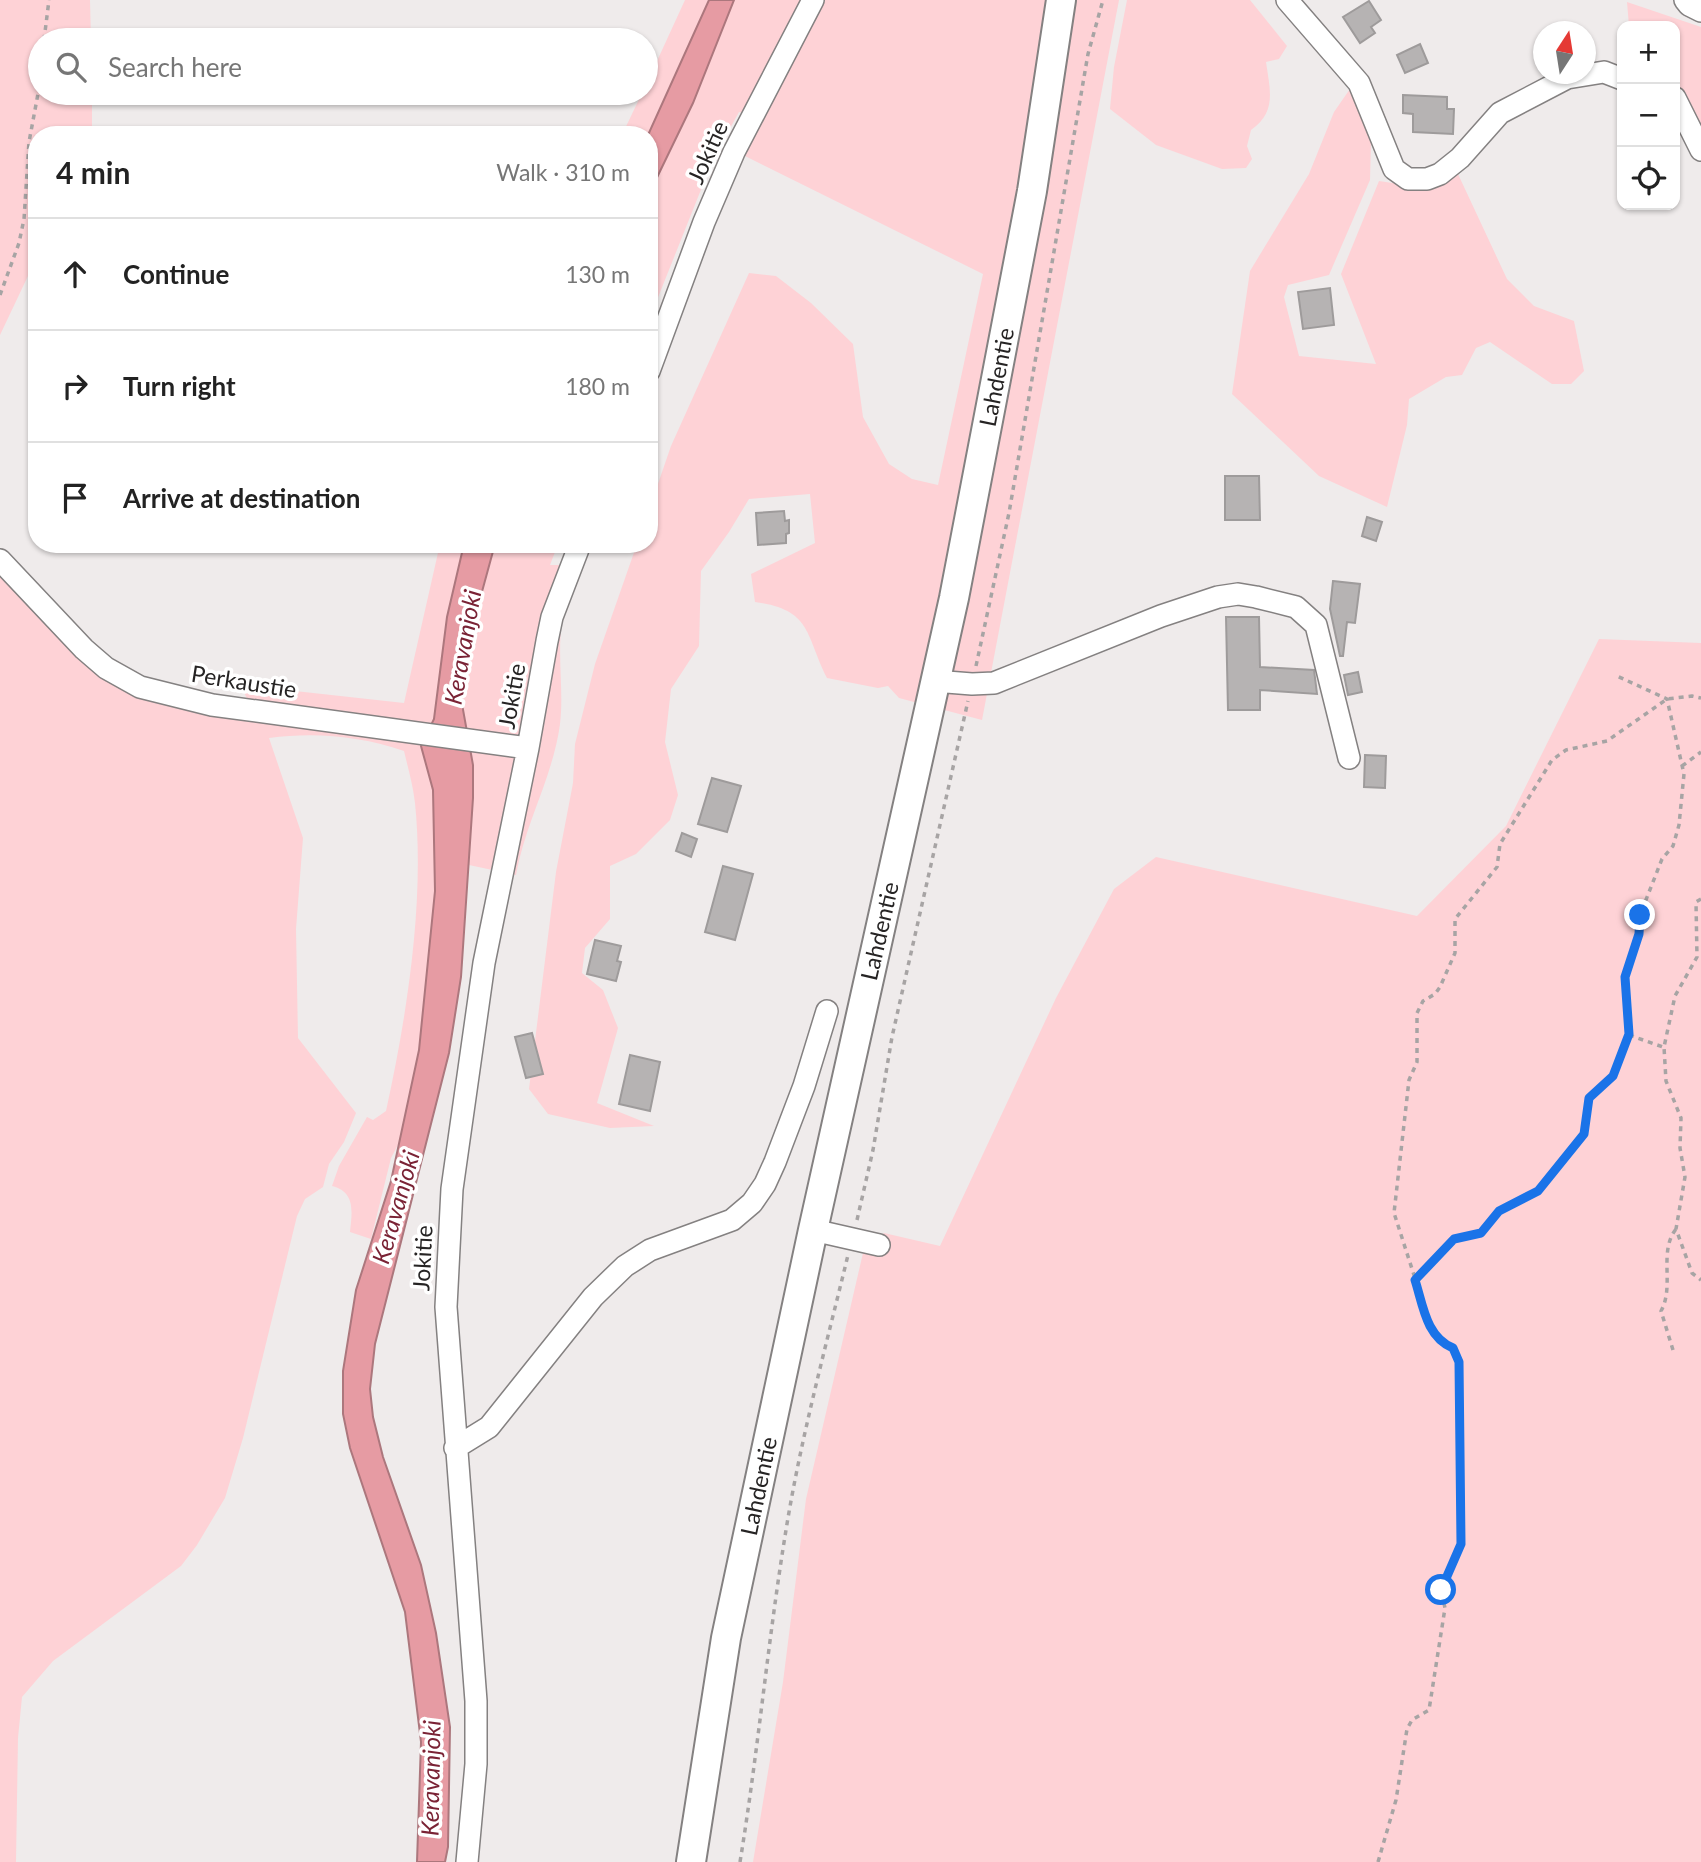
<!DOCTYPE html>
<meta charset="utf-8">
<style>
body{margin:0;font-family:Lato,sans-serif;background:#f2f2f2;color:#222}
.controls{position:absolute;right:21px;top:21px;display:grid;overflow:hidden;border-radius:14px;box-shadow:0 2px 5px #0004}
.controls button{width:63px;height:63px;display:grid;place-items:center;padding:0;border:0;border-bottom:2px solid #e0e0e0;background:#fff;color:#222;font:35px sans-serif}
.compass{position:absolute;left:1533px;top:21px;width:63px;height:63px;border-radius:50%;background:#fff;box-shadow:0 2px 5px #0004;rotate:12deg}
.stop{position:absolute;width:21px;height:21px;margin:-16px;border:5px solid #1a73e8;border-radius:50%;background:#fff}
.stop.end{background:#1a73e8;border-color:#fff;box-shadow:0 2px 7px #0008}
.list{margin:0;padding:0;list-style:none}
h2{display:flex;justify-content:space-between;align-items:center;height:91px;margin:0;padding:0 28px;font-size:30px}
h2 small{font-size:23px;font-weight:400;color:#767676}
.list li{display:grid;grid-template-columns:46px 1fr auto;gap:21px;align-items:center;box-sizing:border-box;height:112px;padding:0 28px;border-top:2px solid #e0e0e0}
.list b{display:block;font-size:26px;white-space:nowrap}
.list em{font-size:23px;font-style:normal;color:#767676}
.icon{flex:none;width:38px;height:38px;fill:none;stroke:currentColor;stroke-width:2;stroke-linecap:round;stroke-linejoin:round}
.map{position:relative;flex:none;width:1701px;height:1862px;overflow:hidden}
.search{position:absolute;background:#fff;box-shadow:0 2px 5px #0004;left:28px;top:28px;width:630px;height:77px;display:flex;align-items:center;gap:18px;box-sizing:border-box;padding:0 24px;border-radius:38px;color:#767676;font-size:26px}
.panel{position:absolute;background:#fff;box-shadow:0 2px 5px #0004;left:28px;top:126px;width:630px;height:427px;border-radius:28px}
.map>svg:first-child{display:block}
.green{fill:#fed2d6}
.water{fill:#e69ba3;stroke:#ac777d;stroke-width:2}
.building{fill:#b6b3b3;stroke:#9e9b9b;stroke-width:2}
.lines{fill:none;stroke-linecap:round;stroke-linejoin:round}
.minor-casing{stroke:#848181;stroke-width:24}
.major-casing{stroke:#848181;stroke-width:32}
.path{stroke:#a7a4a4;stroke-width:3.5;stroke-dasharray:5 5;stroke-linecap:butt}
.minor{stroke:#fff;stroke-width:21}
.major{stroke:#fff;stroke-width:28}
.route{stroke:#1a73e8;stroke-width:9}
.labels{text-anchor:middle;dominant-baseline:central;stroke-width:7;stroke-linejoin:round;paint-order:stroke}
.street-label{font-size:23px;fill:#262424;stroke:#fff}
.water-label{font-size:24px;font-style:italic;fill:#7a2335;stroke:#fff}
</style>
<div class="map">
<svg width="1701" height="1862" viewBox="0 0 1701 1862">
<rect width="100%" height="100%" fill="#efebeb"/>
<path class="green" d="M 0,0 L 90,0 L 91,40 L 40,40 L 40,93 L 92,93 L 92,135 L 37,135 L 37,257 L 0,335 Z
M 685,0 L 709,0 L 648,135 L 622,135 L 642,93 L 646,93 L 646,85 Z
M 734,0 L 1119,0 L 982,720 L 899,698 L 888,686 L 878,688 L 827,678 C 805,634 812,610 755,602 L 751,574 L 815,543 L 810,494 L 749,499 L 729,532 L 701,571 L 699,646 L 671,689 L 665,742 L 678,795 L 670,820 L 636,854 L 610,866 L 610,919 L 585,948 L 582,973 L 603,990 L 618,1028 L 597,1103 L 654,1126 L 610,1128 L 548,1114 L 529,1089 L 556,872 L 573,783 L 575,744 L 595,664 L 637,544 L 649,544 L 649,510 L 671,446 L 749,273 L 776,276 L 811,303 L 853,344 L 863,417 L 889,464 L 912,479 L 938,485 L 983,274 L 743,155 L 762,118 L 739,112 L 714,157 L 649,320 L 649,194 L 718,41 Z
M 1127,0 L 1250,0 L 1287,46 L 1279,59 L 1266,62 C 1270,90 1277,112 1251,130 L 1247,146 L 1252,159 L 1246,168 L 1222,169 L 1156,145 L 1110,109 L 1114,67 Z
M 1627,2 L 1701,27 L 1701,138 L 1675,94 L 1675,26 L 1629,26 Z
M 1352,86 L 1371,142 L 1370,180 L 1329,275 L 1288,285 L 1284,297 L 1299,356 L 1376,364 L 1341,274 L 1379,181 L 1426,188 L 1458,174 L 1507,279 L 1534,306 L 1574,321 L 1584,371 L 1571,384 L 1552,384 L 1490,342 L 1476,348 L 1462,375 L 1446,377 L 1409,399 L 1407,425 L 1387,507 L 1319,476 L 1232,394 L 1250,271 L 1309,174 L 1334,112 Z
M 440,544 L 464,544 L 447,617 L 434,719 L 421,746 L 433,790 L 435,891 L 420,1048 L 400,1141 L 391,1158 L 371,1239 L 350,1232 C 352,1212 356,1192 332,1186 L 339,1166 L 367,1117 L 373,1120 L 386,1111 C 407,1015 425,901 415,803 C 413,785 408,768 404,751 C 360,736 315,732 269,738 L 303,838 L 296,929 L 298,1038 L 356,1113 L 344,1142 L 329,1164 L 323,1187 L 305,1199 L 297,1216 L 243,1438 L 225,1498 L 197,1545 L 181,1566 L 53,1661 L 22,1697 L 18,1738 L 16,1862 L 0,1862 L 0,569 L 133,695 L 206,714 L 260,723 L 240,685 L 404,703 Z
M 495,544 L 558,544 L 550,565 L 582,565 C 575,583 565,603 562,621 C 557,656 564,691 560,724 C 553,777 525,823 516,875 L 469,865 L 473,765 L 460,693 L 474,621 Z
M 1599,639 L 1701,643 L 1701,1862 L 753,1862 L 783,1682 L 806,1499 L 863,1253 L 884,1233 L 940,1246 L 1056,998 L 1114,889 L 1156,857 L 1417,916 L 1506,826 Z"/>
<path class="water" d="M 709,0 L 734,0 L 693,103 L 649,194 L 648,135 Z
M 464,544 L 495,544 L 474,621 L 460,693 L 473,765 L 473,798 L 461,977 L 449,1053 L 375,1344 L 370,1389 L 373,1417 L 383,1457 L 421,1565 L 436,1633 L 450,1727 L 448,1847 L 445,1862 L 417,1862 L 421,1742 L 405,1612 L 350,1448 L 343,1414 L 343,1371 L 356,1290 L 391,1181 L 419,1050 L 435,891 L 433,790 L 421,746 L 434,719 L 447,617 Z"/>
<path class="building" d="M 1369,1 L 1381,20 L 1371,27 L 1375,33 L 1360,43 L 1343,17 Z
M 1420,44 L 1428,63 L 1405,73 L 1397,55 Z
M 1403,95 L 1447,97 L 1447,109 L 1454,109 L 1453,134 L 1413,132 L 1413,114 L 1403,113 Z
M 1330,288 L 1334,325 L 1303,329 L 1298,292 Z
M 1225,476 L 1259,476 L 1260,520 L 1225,520 Z
M 784,511 L 785,521 L 789,520 L 789,533 L 786,534 L 786,543 L 758,545 L 756,513 Z
M 1367,517 L 1382,522 L 1376,541 L 1362,536 Z
M 1333,581 L 1360,584 L 1355,623 L 1347,622 L 1343,656 L 1340,656 L 1330,609 Z
M 1226,617 L 1259,617 L 1260,667 L 1314,670 L 1317,694 L 1260,690 L 1260,710 L 1228,710 Z
M 1358,672 L 1362,692 L 1348,695 L 1344,675 Z
M 1365,755 L 1386,756 L 1385,788 L 1364,787 Z
M 712,778 L 741,786 L 727,832 L 698,824 Z
M 682,833 L 697,839 L 691,857 L 676,851 Z
M 723,866 L 753,874 L 735,940 L 705,932 Z
M 595,940 L 621,946 L 617,961 L 621,962 L 616,981 L 587,974 Z
M 532,1033 L 543,1074 L 526,1078 L 515,1037 Z
M 630,1055 L 660,1062 L 650,1111 L 619,1104 Z"/>
<g class="lines">
<defs>
<path id="minor" d="M 1287,0 L 1359,83 L 1394,169 L 1408,179 L 1427,179 L 1440,174 L 1460,158 L 1500,113 L 1567,78 L 1604,72 L 1622,79
M 1685,0 L 1689,5 L 1701,11
M 1675,98 L 1701,150
M 649,371 L 704,222 L 734,152 L 813,0
M 0,560 L 84,649 L 106,668 L 140,687 L 212,705 L 528,748
M 934,681 L 972,684 L 994,683 L 1161,616 L 1218,597 L 1238,594 L 1256,597 L 1296,607 L 1316,625 L 1349,758
M 813,1230 L 879,1245
M 455,1448 L 489,1427 L 593,1297 L 625,1266 L 650,1250 L 732,1220 L 752,1203 L 765,1184 L 775,1162 L 804,1086 L 827,1011
M 467,1862 L 476,1764 L 476,1701 L 446,1307 L 452,1189 L 484,963 L 528,748 L 547,641 L 552,617 L 580,544"/>
<path id="major" d="M 691,1862 L 726,1638 L 813,1230 L 954,598 L 1032,191 L 1061,0"/>
</defs>
<use href="#minor" class="minor-casing"/>
<use href="#major" class="major-casing"/>
<path class="path" d="M 44,40 L 49,0
M 0,295 L 19,243 L 24,219 L 29,142 L 40,83
M 976,666 L 1009,513 L 1088,54 L 1103,0
M 1682,766 L 1701,752
M 1701,899 L 1696,902 L 1697,957 L 1675,996 L 1664,1047 L 1666,1081 L 1681,1118 L 1680,1148 L 1685,1177 L 1676,1229 L 1692,1273 L 1701,1280
M 1629,1035 L 1663,1047
M 857,1220 L 873,1150 L 892,1037 L 968,701
M 1415,1280 L 1454,1239 L 1481,1233 L 1499,1211 L 1538,1190 L 1584,1134 L 1589,1098 L 1613,1076 L 1629,1035 L 1625,977 L 1639,934 L 1640,915 L 1662,859 L 1673,846 L 1679,825 L 1684,774 L 1667,699 L 1617,676
M 1673,1350 L 1661,1311 C 1675,1286 1658,1252 1676,1229
M 740,1862 C 758,1752 768,1640 786,1530 C 801,1437 826,1346 848,1255
M 1378,1862 L 1396,1800 L 1407,1729 L 1412,1720 L 1429,1710 L 1445,1608 L 1441,1590 L 1461,1544 L 1459,1362 L 1453,1348 L 1440,1342 L 1432,1331 L 1394,1213 L 1409,1080 L 1417,1062 L 1417,1013 L 1423,1001 L 1435,994 L 1440,987 L 1455,953 L 1455,919 L 1497,867 L 1500,844 L 1552,760 L 1566,750 L 1607,741 L 1667,699 L 1692,696 L 1701,698"/>
<use href="#minor" class="minor"/>
<use href="#major" class="major"/>
</g>
<g class="lines">
<path class="route" d="M 1441,1590 L 1461,1544 L 1459,1362 L 1453,1348 C 1426,1337 1423,1305 1415,1280 L 1454,1239 L 1481,1233 L 1499,1211 L 1538,1191 L 1584,1134 L 1589,1098 L 1613,1076 L 1629,1034 L 1625,977 L 1639,934 L 1640,915"/>
</g>
<g class="labels">
<g class="street-label">
<text transform="translate(707 152) rotate(-66)">Jokitie</text>
<text transform="translate(996 377) rotate(-79)">Lahdentie</text>
<text transform="translate(244 681) rotate(9)">Perkaustie</text>
<text transform="translate(511 696) rotate(-80)">Jokitie</text>
<text transform="translate(879 931) rotate(-77)">Lahdentie</text>
<text transform="translate(422 1258) rotate(-87)">Jokitie</text>
<text transform="translate(758 1486) rotate(-78)">Lahdentie</text>
</g>
<g class="water-label">
<text transform="translate(462 647) rotate(-80)">Keravanjoki</text>
<text transform="translate(395 1207) rotate(-74)">Keravanjoki</text>
<text transform="translate(430 1778) rotate(-89)">Keravanjoki</text>
</g>
</g>
</svg>
<div class="controls">
<button>+</button>
<button>−</button>
<button><svg class="icon" aria-label="locate" viewBox="0 0 24 24"><circle cx="12" cy="12" r="6"/><path d="M12 2v4M12 18v4M2 12h4M18 12h4"/></svg></button>
</div>
<svg class="compass" viewBox="-18 -18 36 36"><path d="M0-13l5 13h-10z" fill="#e53935"/><path d="M0 13l5-13h-10z" fill="#767676"/></svg>
<div class="stop" style="left:1441px;top:1590px"></div>
<div class="stop end" style="left:1640px;top:915px"></div>
<div class="search"><svg class="icon" aria-label="search" viewBox="0 0 24 24"><circle cx="10" cy="10" r="6"/><path d="M15 15l6 6"/></svg>Search here</div>
<section class="panel">
<h2>4 min<small>Walk · 310 m</small></h2>
<ul class="list">
<li><svg class="icon" aria-label="ahead" viewBox="0 0 24 24"><path d="M12 20V5M6 11l6-6 6 6"/></svg><div><b>Continue</b></div><em>130 m</em></li>
<li><svg class="icon" aria-label="right" viewBox="0 0 24 24"><path d="M7 20v-9h11M14 6l5 5-5 5"/></svg><div><b>Turn right</b></div><em>180 m</em></li>
<li><svg class="icon" aria-label="arrive" viewBox="0 0 24 24"><path d="M6 21V4h12l-3 4 3 4H6"/></svg><div><b>Arrive at destination</b></div></li>
</ul>
</section>
</div>
